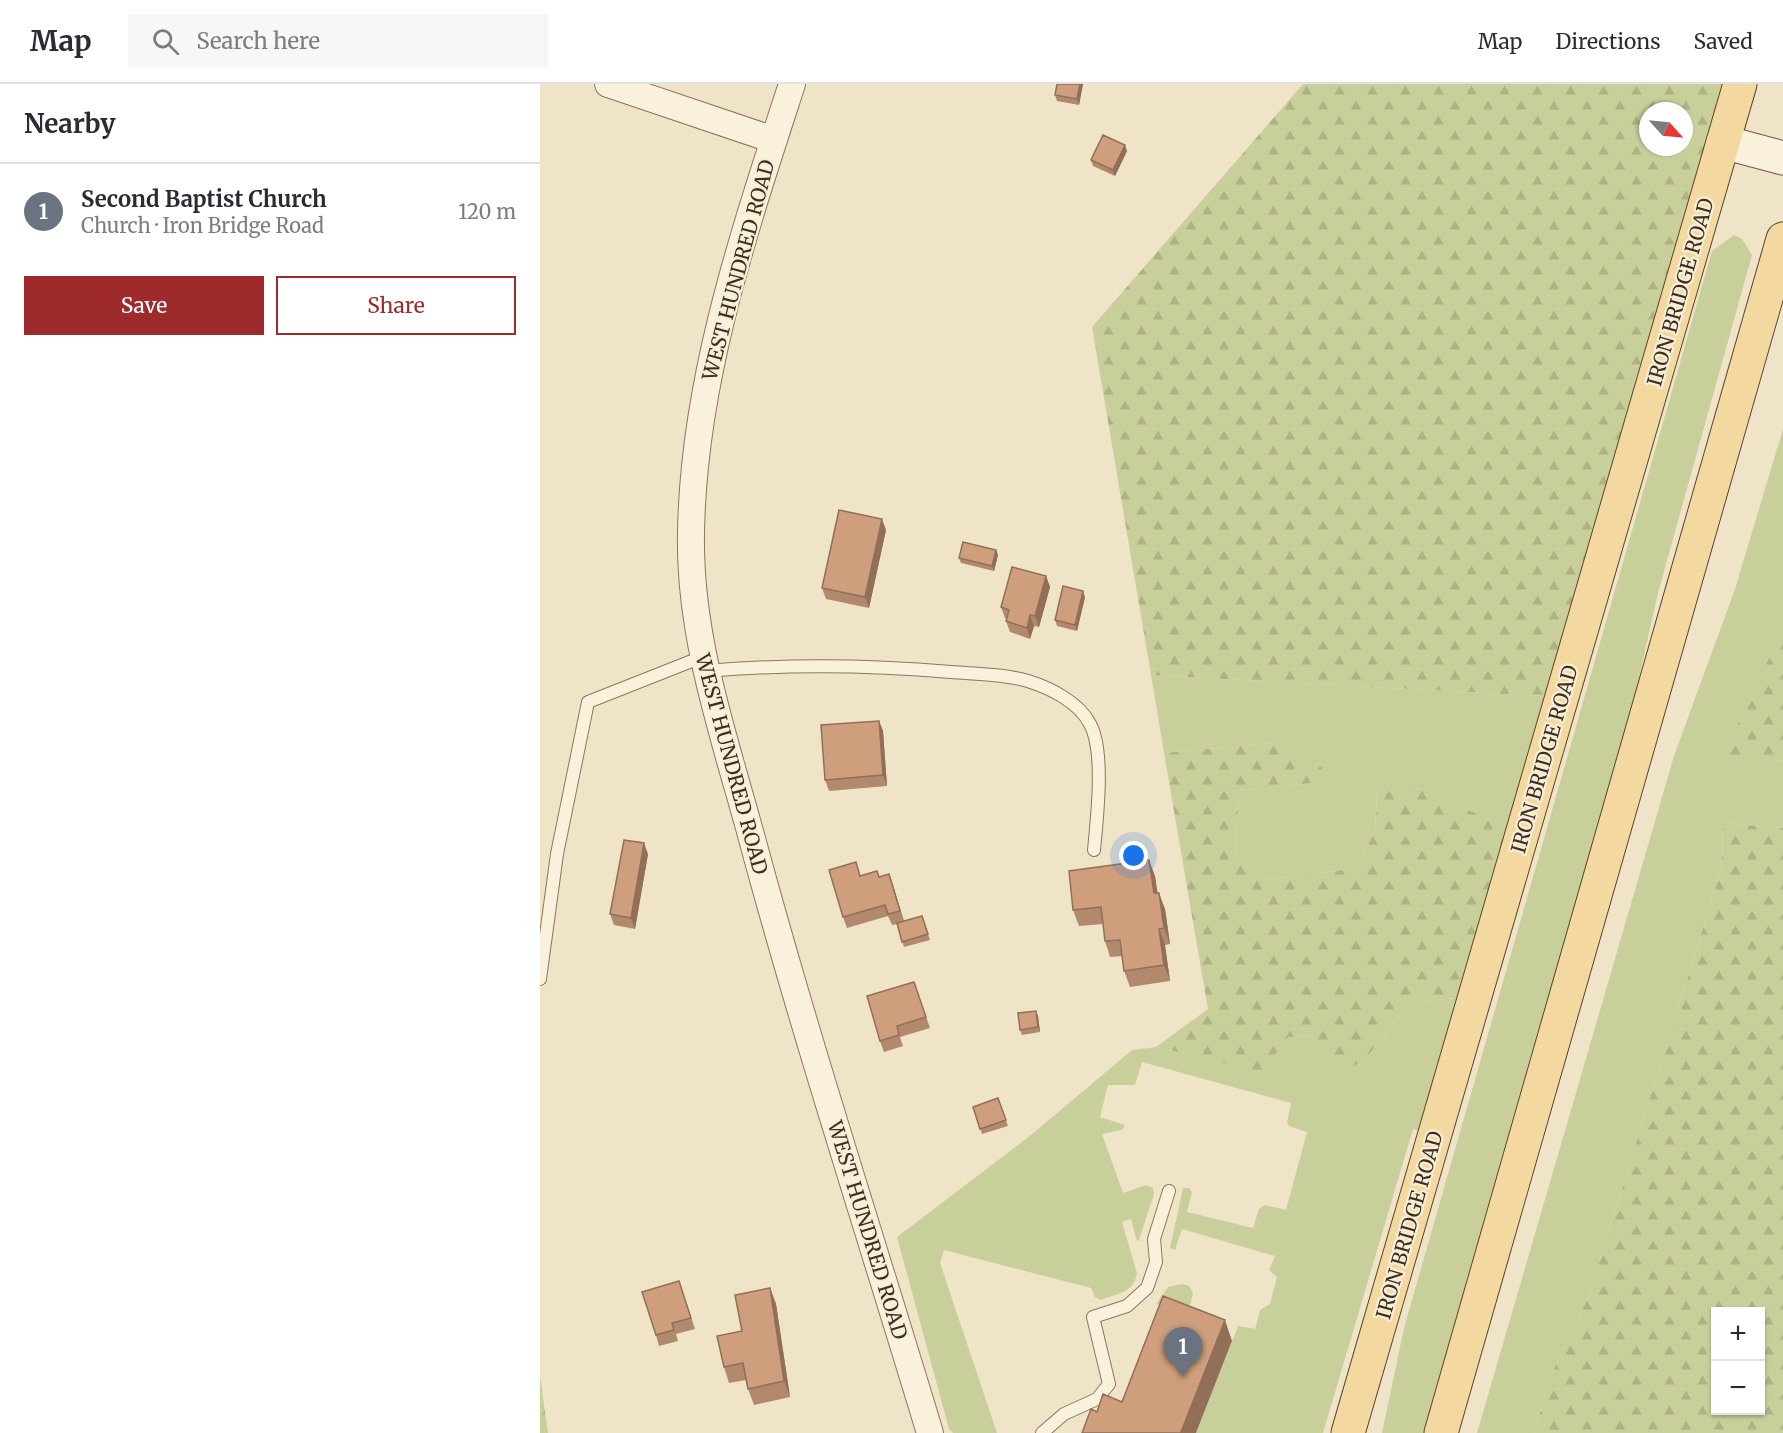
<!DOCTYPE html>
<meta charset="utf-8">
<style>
body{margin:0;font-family:Merriweather,serif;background:#f7f7f7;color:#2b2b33}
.controls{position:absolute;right:18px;bottom:18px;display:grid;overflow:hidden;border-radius:0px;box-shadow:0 2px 4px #0004}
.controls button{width:54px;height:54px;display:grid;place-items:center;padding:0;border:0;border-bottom:2px solid #e1e1e2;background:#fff;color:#2b2b33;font:30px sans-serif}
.compass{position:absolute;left:1099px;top:18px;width:54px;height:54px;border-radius:50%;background:#fff;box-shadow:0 2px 4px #0004;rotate:117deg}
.you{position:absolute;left:594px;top:772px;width:21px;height:21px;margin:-15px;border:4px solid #fff;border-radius:50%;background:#1a73e8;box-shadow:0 0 0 9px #1a73e833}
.badge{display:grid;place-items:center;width:39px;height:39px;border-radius:50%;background:#9e2a2b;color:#fff;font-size:20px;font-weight:700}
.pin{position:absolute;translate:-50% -50px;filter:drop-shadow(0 2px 3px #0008)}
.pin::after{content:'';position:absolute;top:32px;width:21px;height:18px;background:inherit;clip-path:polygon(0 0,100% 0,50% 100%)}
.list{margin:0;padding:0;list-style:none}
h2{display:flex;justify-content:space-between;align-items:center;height:78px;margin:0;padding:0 24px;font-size:26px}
h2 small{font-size:20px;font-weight:400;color:#7c7c81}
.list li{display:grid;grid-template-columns:39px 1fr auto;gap:18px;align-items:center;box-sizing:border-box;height:96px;padding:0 24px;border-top:2px solid #e1e1e2}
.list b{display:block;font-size:22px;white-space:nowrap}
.list p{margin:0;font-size:20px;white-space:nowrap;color:#7c7c81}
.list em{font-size:20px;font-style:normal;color:#7c7c81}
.actions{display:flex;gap:12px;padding:18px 24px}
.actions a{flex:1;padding:14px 0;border:2px solid #9e2a2b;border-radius:0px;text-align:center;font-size:21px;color:#9e2a2b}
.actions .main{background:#9e2a2b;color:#fff}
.icon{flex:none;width:33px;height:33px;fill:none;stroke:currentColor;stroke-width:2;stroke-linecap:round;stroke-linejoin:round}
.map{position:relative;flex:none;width:1243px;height:1349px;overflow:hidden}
header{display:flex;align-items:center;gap:36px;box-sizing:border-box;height:84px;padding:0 30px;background:#fff;border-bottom:2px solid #e1e1e2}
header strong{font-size:28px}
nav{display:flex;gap:33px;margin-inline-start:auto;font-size:21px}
.search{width:420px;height:54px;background:#f7f7f7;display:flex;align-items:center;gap:15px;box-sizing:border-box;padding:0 21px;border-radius:0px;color:#7c7c81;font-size:22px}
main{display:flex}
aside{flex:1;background:#fff}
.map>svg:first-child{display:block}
.green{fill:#c9cf9b}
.forest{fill:url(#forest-firs);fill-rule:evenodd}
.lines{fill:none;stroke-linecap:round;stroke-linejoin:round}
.lane-casing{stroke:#8d765c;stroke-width:14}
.street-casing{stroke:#8d765c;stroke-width:28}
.secondary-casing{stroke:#6f573f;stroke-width:35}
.primary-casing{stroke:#5b4430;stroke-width:35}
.lane{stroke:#faf1dc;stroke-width:12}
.street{stroke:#faf1dc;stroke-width:26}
.secondary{stroke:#faf1dc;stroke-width:33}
.primary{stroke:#f3d9a0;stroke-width:33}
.wall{fill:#b2896c}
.shaded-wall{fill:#916f58}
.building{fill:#cf9f7d;stroke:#916f58;stroke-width:1.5}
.labels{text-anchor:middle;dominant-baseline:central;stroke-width:4.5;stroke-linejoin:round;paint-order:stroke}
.street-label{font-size:20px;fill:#3d2e20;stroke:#f7eed8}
</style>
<header>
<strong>Map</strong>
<div class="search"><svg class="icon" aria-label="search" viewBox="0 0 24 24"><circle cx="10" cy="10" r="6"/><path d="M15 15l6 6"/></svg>Search here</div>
<nav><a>Map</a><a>Directions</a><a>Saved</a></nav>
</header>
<main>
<aside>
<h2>Nearby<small></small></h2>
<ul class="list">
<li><span class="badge" style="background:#6b7280">1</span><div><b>Second Baptist Church</b><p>Church · Iron Bridge Road</p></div><em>120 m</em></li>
</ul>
<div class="actions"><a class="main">Save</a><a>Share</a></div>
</aside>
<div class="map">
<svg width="1243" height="1349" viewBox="0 0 1243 1349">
<defs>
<pattern id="forest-firs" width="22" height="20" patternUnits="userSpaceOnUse" patternTransform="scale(1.5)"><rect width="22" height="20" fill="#c9cf9b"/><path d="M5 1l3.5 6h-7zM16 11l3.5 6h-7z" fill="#aeb285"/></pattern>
</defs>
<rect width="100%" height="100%" fill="#f0e4c8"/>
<path class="green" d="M 1194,151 L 1202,155 L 1212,171 L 1118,509 L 1078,688 L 888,1349 L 842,1349 L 864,1244 L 1172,167 Z
M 1243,345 L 1243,546 L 1184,671 L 1243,677 L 1243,744 L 1183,739 L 1182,783 L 1048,1214 L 1007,1299 L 995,1349 L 937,1349 L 1134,672 L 1195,505 Z
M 611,591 L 1020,613 L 977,749 L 837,707 L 835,747 L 817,784 L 727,796 L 695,772 L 699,707 L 772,699 L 743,658 L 624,669 Z
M 930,913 L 894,1050 L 873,1045 L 783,1349 L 656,1349 L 698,1242 L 715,1245 L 720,1226 L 730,1220 L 737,1193 L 729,1186 L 735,1172 L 642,1145 L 635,1166 L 630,1164 L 643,1104 L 649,1104 L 652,1108 L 647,1128 L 713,1144 L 719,1125 L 725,1121 L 746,1126 L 767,1048 L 749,1042 L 747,1038 L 751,1019 L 602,978 L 595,1001 L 568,1001 L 560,1033 L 585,1041 L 582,1046 L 562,1050 L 583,1109 L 606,1101 L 613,1104 L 614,1110 L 599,1156 L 597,1157 L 591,1135 L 582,1138 L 597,1189 C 594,1209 577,1210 560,1216 L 555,1213 L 551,1204 L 404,1166 L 400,1179 L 457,1349 L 413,1349 L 409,1345 L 357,1153 L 491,1051 L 592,966 L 616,963 L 722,987 L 748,953 L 775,952 L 823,978 L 871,918 Z
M 642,1200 L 649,1202 L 653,1209 L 649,1226 L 636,1226 L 616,1220 L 628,1203 Z"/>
<path class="forest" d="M 763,0 L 1198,0 L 1020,613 L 611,591 L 552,243 ZM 1108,27 L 1144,27 L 1144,63 L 1108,63 Z
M 1243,546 L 1243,677 L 1183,672 L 1241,549 Z
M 743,658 L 782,684 L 772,699 L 699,707 L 695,772 L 727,796 L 817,784 L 835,747 L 837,707 L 873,700 L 977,749 L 930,913 L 871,918 L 823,978 L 801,986 L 775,952 L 748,953 L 722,988 L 616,963 L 668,925 L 624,669 Z
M 1183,739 L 1243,744 L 1243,1349 L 995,1349 L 1007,1299 L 1048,1214 L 1182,783 ZM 1176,1228 L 1220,1228 L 1220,1326 L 1176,1326 Z
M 0,1292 L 8,1349 L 0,1349 Z"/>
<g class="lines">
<defs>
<path id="lane" d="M 166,587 C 248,580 330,581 411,588 C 436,590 464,590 488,597 C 510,604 539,618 550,640 C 565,667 557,734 554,766
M 0,895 L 17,770 L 48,618 L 162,573
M 502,1349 L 524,1330 L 557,1315 L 569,1300 L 553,1233 L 587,1222 L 607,1204 L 616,1178 L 614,1155 L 629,1107"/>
<path id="street" d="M 68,0 L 234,56
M 252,0 C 205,145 153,296 151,450 C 149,553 184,652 211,751 C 265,952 330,1150 390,1349"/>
<path id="secondary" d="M 1183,58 L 1243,74"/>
<path id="primary" d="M 808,1349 L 1200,0
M 901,1349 L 1243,155"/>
</defs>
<use href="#lane" class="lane-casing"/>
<use href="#street" class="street-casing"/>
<use href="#secondary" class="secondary-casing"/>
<use href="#primary" class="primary-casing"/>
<use href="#lane" class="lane"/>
<use href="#street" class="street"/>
<use href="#secondary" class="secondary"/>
<use href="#primary" class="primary"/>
</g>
<path class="wall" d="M 517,0 L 543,0 L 539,21 L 517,17 L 515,11 Z
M 587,67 L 575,92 L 553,82 L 551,76 Z
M 346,446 L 329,524 L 286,515 L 282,504 Z
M 456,466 L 458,471 L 454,487 L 421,479 L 419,474 Z
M 506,492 L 510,503 L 499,543 L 494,542 L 490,555 L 470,548 L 466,537 L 466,535 L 465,534 L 461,523 Z
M 545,513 L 537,547 L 517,542 L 515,536 Z
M 339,637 L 343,647 L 347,702 L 289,707 L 285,696 Z
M 108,770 L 95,845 L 74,841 L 70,830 Z
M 349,790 L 364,837 L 382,832 L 390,856 L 364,863 L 357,840 L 352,841 L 348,832 L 307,844 L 303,833 L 321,791 L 339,793 Z
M 615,792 L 617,809 L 625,825 L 630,860 L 625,861 L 630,897 L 590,903 L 584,887 L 582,872 L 570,873 L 565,857 L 563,840 L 539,842 L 533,826 Z
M 374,898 L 390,944 L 360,953 L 363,962 L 344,968 L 340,957 Z
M 498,932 L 500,948 L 482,951 L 480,946 Z
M 458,1014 L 468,1042 L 442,1050 L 433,1023 Z
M 139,1197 L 155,1245 L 136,1250 L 138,1257 L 119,1262 L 116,1251 Z
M 230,1204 L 236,1220 L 250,1313 L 214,1321 L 208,1305 L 206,1296 L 189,1299 L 184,1283 L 202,1247 Z"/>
<path class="shaded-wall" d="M 540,0 L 543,0 L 539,21 L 537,15 Z
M 585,61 L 587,67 L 575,92 L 573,86 Z
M 342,435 L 346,446 L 329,524 L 325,513 Z
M 456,466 L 458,471 L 454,487 L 452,482 Z
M 506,492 L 510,503 L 499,543 L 495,532 Z
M 543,507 L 545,513 L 537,547 L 535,541 Z
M 490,531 L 494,542 L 490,555 L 487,544 Z
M 339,637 L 343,647 L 347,702 L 343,691 Z
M 104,759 L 108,770 L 95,845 L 91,834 Z
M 609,776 L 615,792 L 620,825 L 614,809 Z
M 349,790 L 353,801 L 364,838 L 360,827 Z
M 619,809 L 625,825 L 630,860 L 624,844 Z
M 619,845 L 625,861 L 630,897 L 624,881 Z
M 496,927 L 498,932 L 500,948 L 498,943 Z
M 230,1204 L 236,1220 L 250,1313 L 244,1297 Z
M 685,1236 L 692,1257 L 656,1349 L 641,1349 L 641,1348 Z"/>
<path class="building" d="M 517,0 L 540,0 L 537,15 L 515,11 Z
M 563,51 L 585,61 L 573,86 L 551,76 Z
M 299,426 L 342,435 L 325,513 L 282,504 Z
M 423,458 L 456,466 L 452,482 L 419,474 Z
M 472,483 L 506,492 L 495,532 L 490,531 L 487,544 L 466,537 L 469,526 L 461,523 Z
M 523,502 L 543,507 L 535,541 L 515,536 Z
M 339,637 L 343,691 L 285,696 L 281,641 Z
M 84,756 L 104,759 L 91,834 L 70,830 Z
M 609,776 L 614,809 L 619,809 L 624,844 L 619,845 L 624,881 L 584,887 L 580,856 L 565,857 L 561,823 L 533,826 L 529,787 Z
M 316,778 L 320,792 L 337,787 L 339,793 L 349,790 L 360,827 L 348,830 L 345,821 L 303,833 L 289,786 Z
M 382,832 L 388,850 L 362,858 L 357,839 Z
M 374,898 L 386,933 L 357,942 L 359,951 L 340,957 L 327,912 Z
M 496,927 L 498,943 L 480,946 L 478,929 Z
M 458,1014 L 466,1036 L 440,1045 L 433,1023 Z
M 139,1197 L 151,1234 L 132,1239 L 134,1246 L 116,1251 L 102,1208 Z
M 230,1204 L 244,1297 L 208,1305 L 203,1279 L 184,1283 L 177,1252 L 202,1247 L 195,1211 Z
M 623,1212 L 685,1236 L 641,1348 L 644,1349 L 542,1349 L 551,1325 L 557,1328 L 563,1310 L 582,1318 Z"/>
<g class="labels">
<g class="street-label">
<text transform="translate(198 186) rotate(-75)">WEST HUNDRED ROAD</text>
<text transform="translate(1140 208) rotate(-74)">IRON BRIDGE ROAD</text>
<text transform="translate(1004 675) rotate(-74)">IRON BRIDGE ROAD</text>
<text transform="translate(192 680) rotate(75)">WEST HUNDRED ROAD</text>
<text transform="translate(869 1141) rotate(-74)">IRON BRIDGE ROAD</text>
<text transform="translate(328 1146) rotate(73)">WEST HUNDRED ROAD</text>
</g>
</g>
</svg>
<div class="controls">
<button>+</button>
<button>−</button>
</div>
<svg class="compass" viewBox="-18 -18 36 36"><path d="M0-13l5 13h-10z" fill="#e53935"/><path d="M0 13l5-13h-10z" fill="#7c7c81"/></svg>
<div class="you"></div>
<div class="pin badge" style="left:643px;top:1293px;background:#6b7280">1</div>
</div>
</main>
